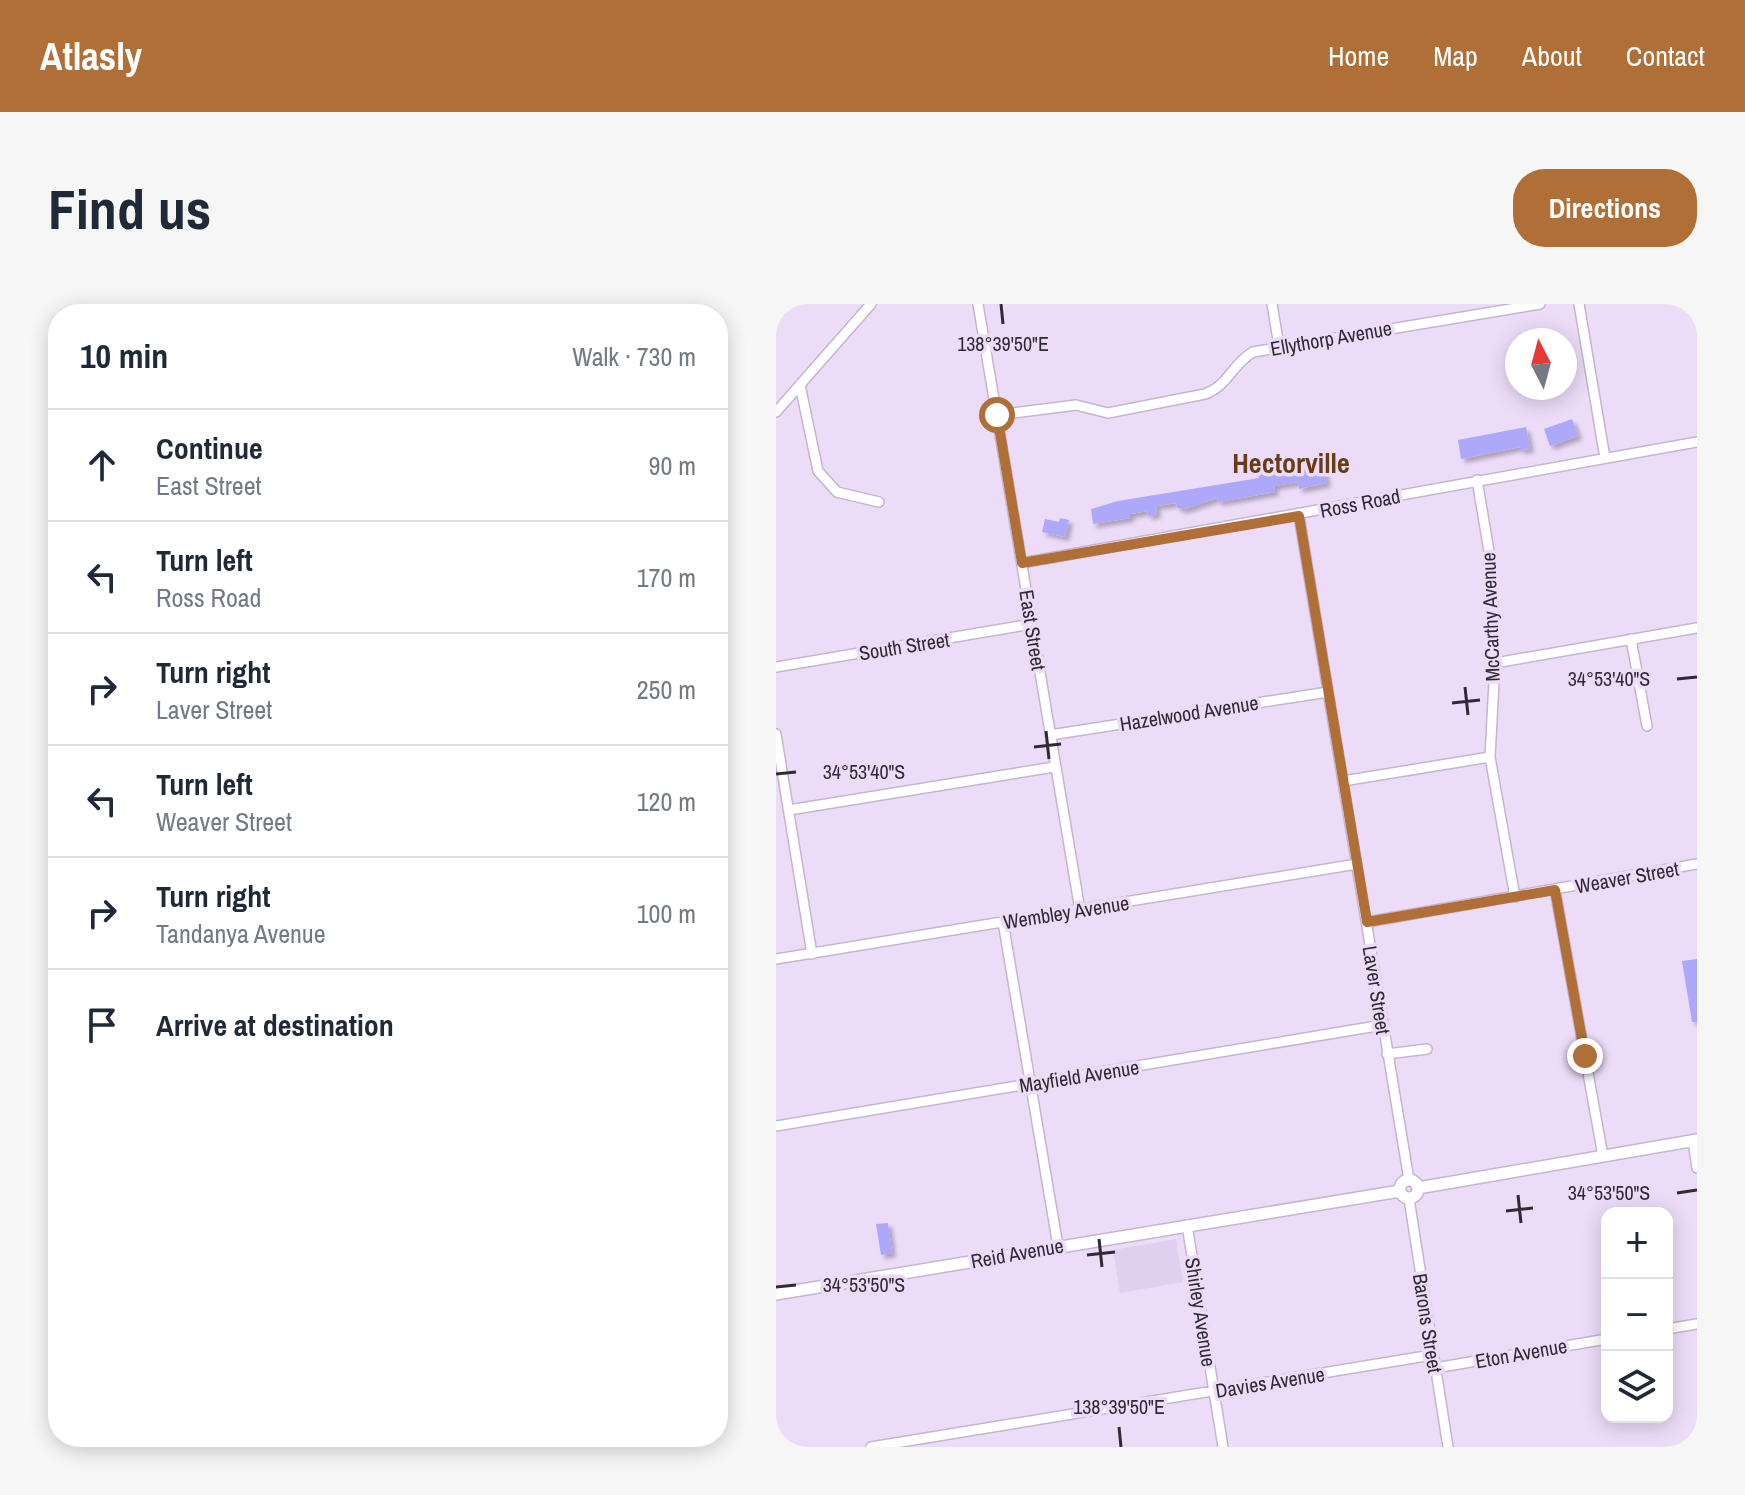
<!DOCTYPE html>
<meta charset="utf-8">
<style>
body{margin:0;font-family:"Archivo Narrow",sans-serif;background:#f6f6f7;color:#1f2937}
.controls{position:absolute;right:24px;bottom:24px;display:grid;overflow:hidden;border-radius:16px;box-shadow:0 4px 20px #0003}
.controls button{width:72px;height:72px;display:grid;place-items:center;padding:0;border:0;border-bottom:2px solid #e0e1e3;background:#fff;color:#1f2937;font:40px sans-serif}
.compass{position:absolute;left:729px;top:24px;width:72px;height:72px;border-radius:50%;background:#fff;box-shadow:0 4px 20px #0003;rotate:354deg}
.stop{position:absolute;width:24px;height:24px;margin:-18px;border:6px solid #af6f37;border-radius:50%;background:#fff}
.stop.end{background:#af6f37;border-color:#fff;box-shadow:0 2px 8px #0008}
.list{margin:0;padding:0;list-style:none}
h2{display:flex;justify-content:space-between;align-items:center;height:104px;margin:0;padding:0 32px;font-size:34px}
h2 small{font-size:26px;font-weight:400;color:#747a83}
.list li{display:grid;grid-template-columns:52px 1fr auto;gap:24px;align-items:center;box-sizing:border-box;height:112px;padding:0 32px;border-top:2px solid #e0e1e3}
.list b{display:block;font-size:30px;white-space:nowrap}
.list p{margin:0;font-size:26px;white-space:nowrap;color:#747a83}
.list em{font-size:26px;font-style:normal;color:#747a83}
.icon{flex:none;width:44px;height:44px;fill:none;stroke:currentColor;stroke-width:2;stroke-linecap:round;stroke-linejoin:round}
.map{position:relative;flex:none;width:921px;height:1143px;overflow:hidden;border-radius:32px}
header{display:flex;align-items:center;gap:48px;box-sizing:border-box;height:112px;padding:0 40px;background:#af6f37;color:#fff}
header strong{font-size:38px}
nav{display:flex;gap:44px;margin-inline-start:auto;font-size:28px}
.intro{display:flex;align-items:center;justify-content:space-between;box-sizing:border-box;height:192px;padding:0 48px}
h1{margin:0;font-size:56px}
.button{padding:20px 36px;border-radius:32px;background:#af6f37;color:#fff;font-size:28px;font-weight:700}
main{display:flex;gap:48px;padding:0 48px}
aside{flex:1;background:#fff;border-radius:32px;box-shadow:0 4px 20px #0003}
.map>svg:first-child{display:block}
.built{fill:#e1cff0}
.building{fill:#aea8fb;filter:url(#shadow)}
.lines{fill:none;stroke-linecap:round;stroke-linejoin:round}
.minor-casing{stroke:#c4b5d0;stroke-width:12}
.tertiary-casing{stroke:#c4b5d0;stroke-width:14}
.minor{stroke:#fff;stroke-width:9}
.tertiary{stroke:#fff;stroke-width:11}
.route{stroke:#af6f37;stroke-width:10}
.ticks{fill:none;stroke:#302a34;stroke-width:3}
.labels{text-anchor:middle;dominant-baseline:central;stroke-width:7;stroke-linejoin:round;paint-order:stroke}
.street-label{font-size:20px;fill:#302a34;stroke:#ecdcf8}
.district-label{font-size:28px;font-weight:bold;fill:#683d16;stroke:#ecdcf8}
.ticks-label{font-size:20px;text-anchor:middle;fill:#302a34;stroke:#ecdcf8;stroke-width:7;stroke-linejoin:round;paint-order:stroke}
</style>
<header>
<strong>Atlasly</strong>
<nav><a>Home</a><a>Map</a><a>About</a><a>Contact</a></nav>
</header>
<div class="intro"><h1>Find us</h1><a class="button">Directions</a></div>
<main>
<aside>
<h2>10 min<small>Walk · 730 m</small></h2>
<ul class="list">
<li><svg class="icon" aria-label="ahead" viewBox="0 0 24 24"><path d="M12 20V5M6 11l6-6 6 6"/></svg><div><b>Continue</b><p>East Street</p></div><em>90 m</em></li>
<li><svg class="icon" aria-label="left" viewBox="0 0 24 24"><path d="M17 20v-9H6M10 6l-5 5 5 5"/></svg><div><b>Turn left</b><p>Ross Road</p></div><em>170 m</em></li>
<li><svg class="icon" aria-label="right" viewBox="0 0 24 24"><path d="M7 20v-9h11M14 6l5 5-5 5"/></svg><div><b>Turn right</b><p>Laver Street</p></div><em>250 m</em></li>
<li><svg class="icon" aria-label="left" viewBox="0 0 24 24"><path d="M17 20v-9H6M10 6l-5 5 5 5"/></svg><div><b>Turn left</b><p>Weaver Street</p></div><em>120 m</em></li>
<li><svg class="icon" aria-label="right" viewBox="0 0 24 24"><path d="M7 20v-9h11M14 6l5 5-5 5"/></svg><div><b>Turn right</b><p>Tandanya Avenue</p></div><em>100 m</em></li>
<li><svg class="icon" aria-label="arrive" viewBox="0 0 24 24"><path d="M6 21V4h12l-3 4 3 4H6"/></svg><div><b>Arrive at destination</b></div></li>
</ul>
</aside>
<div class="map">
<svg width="921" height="1143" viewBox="0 0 921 1143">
<defs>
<filter id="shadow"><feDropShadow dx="4" dy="4" stdDeviation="2" flood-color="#0004"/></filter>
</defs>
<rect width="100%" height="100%" fill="#ecdcf8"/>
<path class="built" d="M 400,935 L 407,978 L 344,989 L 337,946 Z"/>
<path class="building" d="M 796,115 L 802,132 L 774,142 L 768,125 Z
M 750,123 L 754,145 L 744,146 L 744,143 L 685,155 L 682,136 Z
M 547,161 L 551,179 L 523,185 L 522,178 L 498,182 L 499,188 L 442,198 L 441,194 L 409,205 L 401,204 L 400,199 L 380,202 L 381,210 L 372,212 L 371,207 L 354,210 L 354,214 L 317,220 L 315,205 L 342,197 L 483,174 L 481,164 L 493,162 L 494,168 L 508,165 L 508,169 Z
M 284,214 L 293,216 L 289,233 L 266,228 L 269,215 L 283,218 Z
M 921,655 L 921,718 L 916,718 L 906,657 Z
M 112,919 L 116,949 L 105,951 L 100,920 Z"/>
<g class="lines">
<defs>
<path id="minor" d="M 202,0 L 304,606
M 496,0 L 503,42
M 803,0 L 829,154
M 24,81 L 42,167 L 61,188 L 103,198
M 0,108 L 95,0
M 221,111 L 300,101 L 332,109 L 429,90 C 452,82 456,60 477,48 L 764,0
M 701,176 L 716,265 L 719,359 L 714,453 L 739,593
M 523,212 L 633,876
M 246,259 L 921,138
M 855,335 L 871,422
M 719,359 L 921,324
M 0,363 L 256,320
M 0,430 L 36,650
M 274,431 L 552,388
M 567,477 L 714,453
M 13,506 L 278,463
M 779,586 L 827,852
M 227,618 L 282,942
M 591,618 L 921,560
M 0,655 L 581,560
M 611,750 L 651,745
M 0,822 L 607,721
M 917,837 L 921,864
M 633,895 L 672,1143
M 411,921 L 447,1143
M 891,1025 L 921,1020
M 659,1064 L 831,1035
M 95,1143 L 656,1051"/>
<path id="tertiary" d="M624 885a9 9 0 1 1 18 0a9 9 0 1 1-18 0Z
M 642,884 L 921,836
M 0,990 L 624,887"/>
</defs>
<use href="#minor" class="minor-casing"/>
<use href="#tertiary" class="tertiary-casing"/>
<use href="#minor" class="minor"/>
<use href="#tertiary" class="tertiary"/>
</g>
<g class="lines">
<path class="route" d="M 221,111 L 246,259 L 523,212 L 591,618 L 779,586 L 809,752"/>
</g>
<path class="ticks" d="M 225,0 L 227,20M 901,375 L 921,373M 689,383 L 692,411M 676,399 L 704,396M 270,427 L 273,455M 258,443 L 285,440M 0,470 L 20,468M 901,889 L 921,886M 742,891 L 745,919M 730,907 L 757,904M 323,935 L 326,963M 311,951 L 339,948M 0,983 L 20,981M 343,1123 L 345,1143"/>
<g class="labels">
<g class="street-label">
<text transform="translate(555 34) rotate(-10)">Ellythorp Avenue</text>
<text transform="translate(584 199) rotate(-11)">Ross Road</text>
<text transform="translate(714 313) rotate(-92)">McCarthy Avenue</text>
<text transform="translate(257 326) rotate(81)">East Street</text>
<text transform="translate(128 342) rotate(-9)">South Street</text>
<text transform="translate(413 409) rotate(-9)">Hazelwood Avenue</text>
<text transform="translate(851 573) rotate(-10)">Weaver Street</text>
<text transform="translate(290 608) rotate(-9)">Wembley Avenue</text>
<text transform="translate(601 686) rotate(81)">Laver Street</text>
<text transform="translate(303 772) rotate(-9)">Mayfield Avenue</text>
<text transform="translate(241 949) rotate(-10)">Reid Avenue</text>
<text transform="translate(425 1008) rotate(81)">Shirley Avenue</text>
<text transform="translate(652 1019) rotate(81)">Barons Street</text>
<text transform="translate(745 1049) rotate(-10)">Eton Avenue</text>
<text transform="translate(494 1078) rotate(-9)">Davies Avenue</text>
</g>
<g class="district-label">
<text x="515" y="159">Hectorville</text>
</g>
</g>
<g class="ticks-label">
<text x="227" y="47">138°39'50"E</text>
<text x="833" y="382">34°53'40"S</text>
<text x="88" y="475">34°53'40"S</text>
<text x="833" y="896">34°53'50"S</text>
<text x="88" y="988">34°53'50"S</text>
<text x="343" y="1110">138°39'50"E</text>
</g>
</svg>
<div class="controls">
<button>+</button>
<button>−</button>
<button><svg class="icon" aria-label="layers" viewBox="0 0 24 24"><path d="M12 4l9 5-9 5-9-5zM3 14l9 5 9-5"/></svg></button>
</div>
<svg class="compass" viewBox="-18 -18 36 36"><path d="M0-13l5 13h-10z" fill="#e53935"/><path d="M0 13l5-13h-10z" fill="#747a83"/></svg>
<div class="stop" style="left:221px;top:111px"></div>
<div class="stop end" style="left:809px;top:752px"></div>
</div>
</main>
